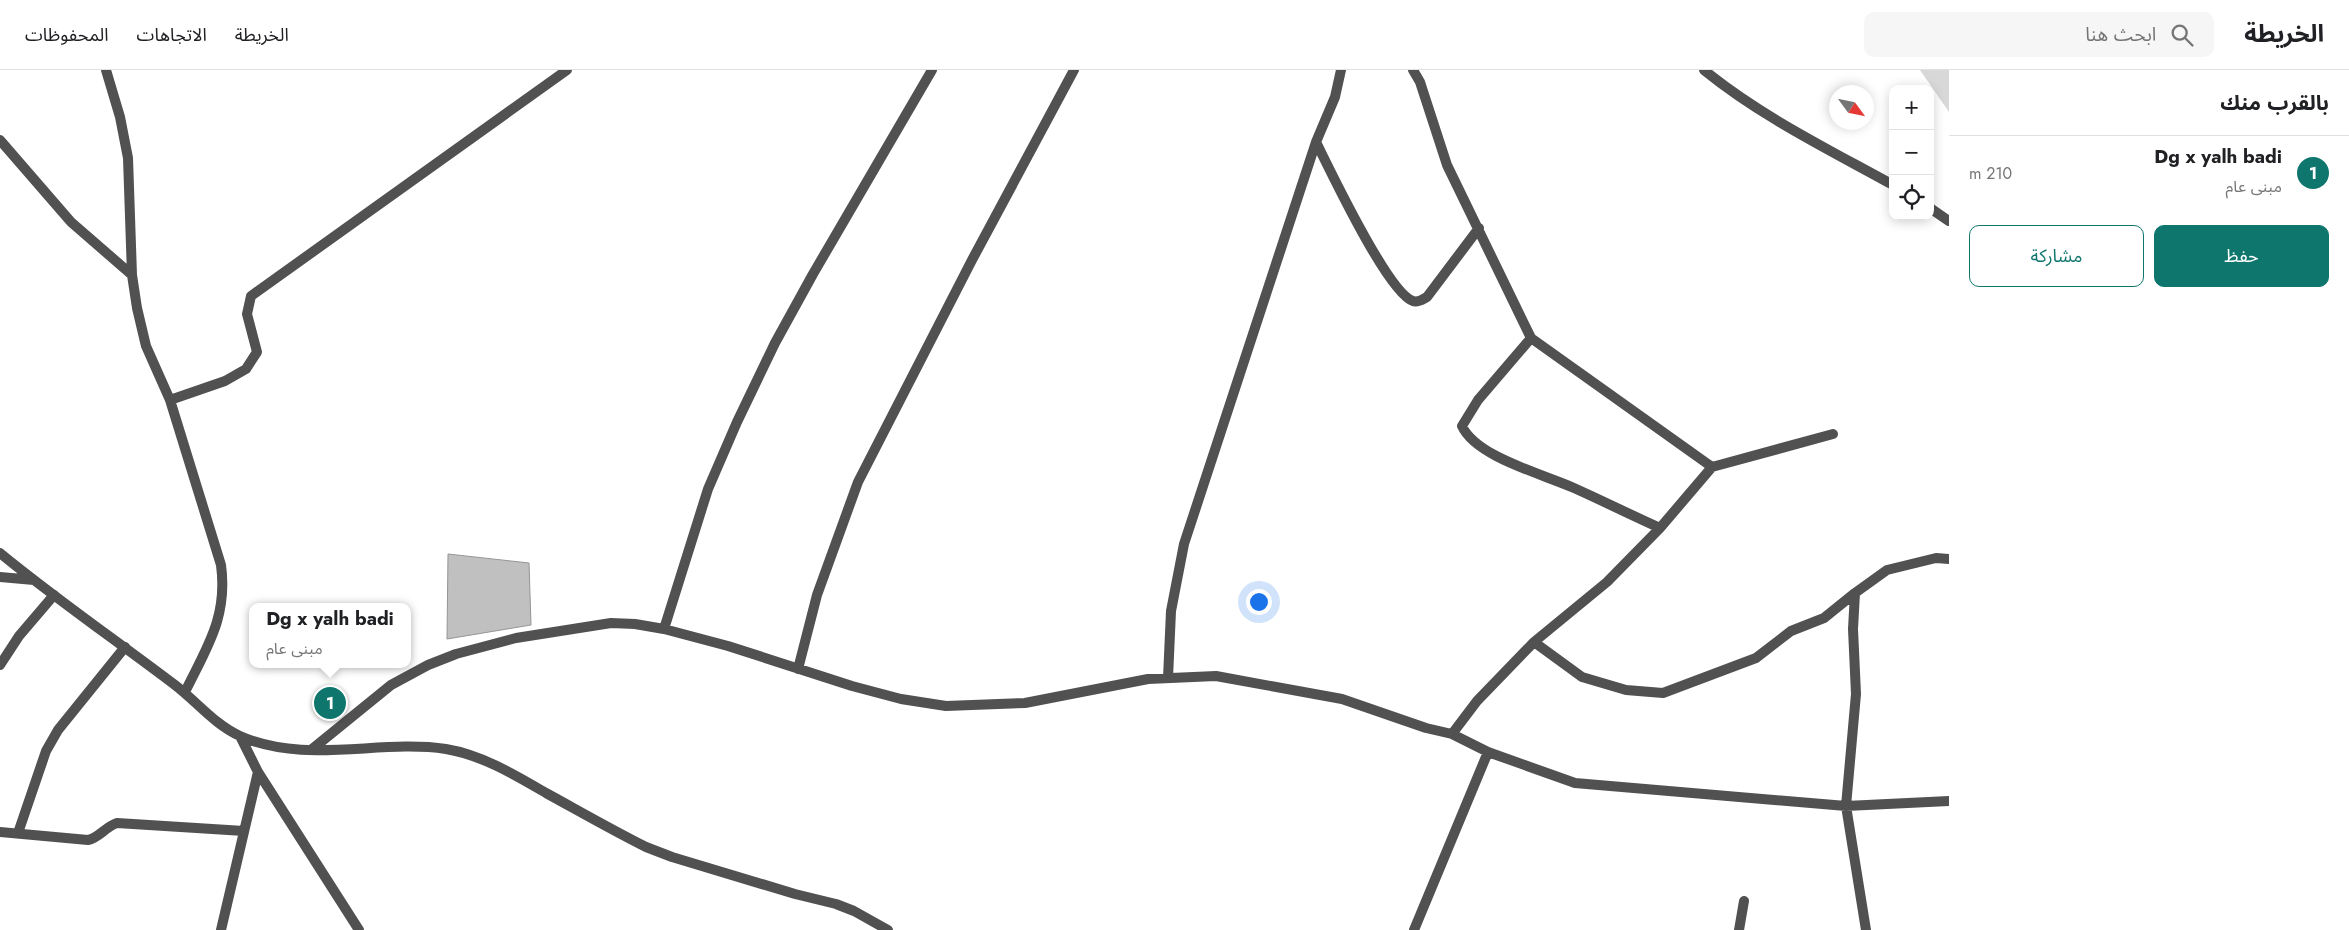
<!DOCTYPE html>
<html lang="ar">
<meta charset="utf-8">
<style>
body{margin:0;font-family:Jost,"Noto Sans Arabic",sans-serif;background:#f6f6f6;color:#202124;direction:rtl}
.controls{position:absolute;right:15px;top:15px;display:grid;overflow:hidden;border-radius:10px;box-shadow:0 2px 12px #0003}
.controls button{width:45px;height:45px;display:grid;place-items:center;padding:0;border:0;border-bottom:1px solid #e0e0e0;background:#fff;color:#202124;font:25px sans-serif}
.compass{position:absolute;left:1829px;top:15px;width:45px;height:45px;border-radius:50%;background:#fff;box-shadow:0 2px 12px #0003;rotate:123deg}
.you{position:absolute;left:1258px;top:531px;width:18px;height:18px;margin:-12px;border:4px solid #fff;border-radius:50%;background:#1a73e8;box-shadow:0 0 0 8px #1a73e833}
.badge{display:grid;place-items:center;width:32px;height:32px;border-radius:50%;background:#0f766e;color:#fff;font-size:16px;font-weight:700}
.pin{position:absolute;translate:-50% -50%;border:2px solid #fff;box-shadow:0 1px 5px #0006}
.popup{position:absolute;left:249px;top:533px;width:162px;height:65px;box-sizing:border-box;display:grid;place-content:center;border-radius:10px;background:#fff;filter:drop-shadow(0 1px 4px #0005);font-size:16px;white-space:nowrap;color:#757577}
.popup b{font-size:19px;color:#202124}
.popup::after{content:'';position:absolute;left:50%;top:100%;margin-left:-10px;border:10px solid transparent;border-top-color:#fff}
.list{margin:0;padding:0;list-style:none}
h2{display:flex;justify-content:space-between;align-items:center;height:65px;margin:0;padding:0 20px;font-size:21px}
h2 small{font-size:16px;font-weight:400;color:#757577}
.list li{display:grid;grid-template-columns:32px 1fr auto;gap:15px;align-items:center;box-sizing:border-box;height:75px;padding:0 20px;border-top:1px solid #e0e0e0}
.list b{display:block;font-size:19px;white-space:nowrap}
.list p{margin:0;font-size:16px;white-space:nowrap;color:#757577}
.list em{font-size:16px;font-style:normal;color:#757577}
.actions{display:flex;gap:10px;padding:15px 20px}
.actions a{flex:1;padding:11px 0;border:1px solid #0f766e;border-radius:10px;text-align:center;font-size:18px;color:#0f766e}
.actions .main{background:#0f766e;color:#fff}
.icon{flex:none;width:28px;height:28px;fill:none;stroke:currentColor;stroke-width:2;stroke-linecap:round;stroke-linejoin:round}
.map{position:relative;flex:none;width:1949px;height:860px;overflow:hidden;direction:ltr}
header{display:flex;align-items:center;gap:30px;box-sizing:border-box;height:70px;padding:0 25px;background:#fff;border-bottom:1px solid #e0e0e0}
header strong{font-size:24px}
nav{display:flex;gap:28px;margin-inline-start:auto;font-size:18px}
.search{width:350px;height:45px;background:#f6f6f6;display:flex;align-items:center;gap:12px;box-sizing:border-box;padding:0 18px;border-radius:10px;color:#757577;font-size:19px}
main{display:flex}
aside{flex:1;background:#fff}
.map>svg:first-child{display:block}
.green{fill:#d8d8d8}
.building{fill:#c0c0c0;stroke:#959595}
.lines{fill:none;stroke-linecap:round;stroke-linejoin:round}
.lane{stroke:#515151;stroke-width:10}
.street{stroke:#515151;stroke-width:10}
</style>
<header>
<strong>الخريطة</strong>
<div class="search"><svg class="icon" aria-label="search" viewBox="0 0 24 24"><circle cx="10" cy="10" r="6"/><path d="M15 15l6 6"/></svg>ابحث هنا</div>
<nav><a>الخريطة</a><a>الاتجاهات</a><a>المحفوظات</a></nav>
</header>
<main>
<aside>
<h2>بالقرب منك<small></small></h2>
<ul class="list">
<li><span class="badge">1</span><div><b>Dg x yalh badi</b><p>مبنى عام</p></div><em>210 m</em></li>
</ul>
<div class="actions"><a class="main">حفظ</a><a>مشاركة</a></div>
</aside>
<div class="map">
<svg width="1949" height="860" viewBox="0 0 1949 860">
<rect width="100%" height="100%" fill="#fff"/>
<path class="green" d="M 1920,0 L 1949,0 L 1949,42 Z"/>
<path class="building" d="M 448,484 L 529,493 L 531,555 L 447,569 Z"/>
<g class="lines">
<path class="lane" d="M 0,595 L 19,566 L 54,525
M 18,763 L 46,681 L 58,660 L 125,577"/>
<path class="street" d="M 106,0 L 120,47 L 128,88 L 132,205 L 137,238 L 146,276 L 170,330 L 221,495 C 228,547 207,577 185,622
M 1413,0 L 1420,12 L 1447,95 L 1531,268 L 1712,397
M 1704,0 C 1762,47 1828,79 1893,115
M 0,70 L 71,152 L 132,205
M 1316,72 C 1330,100 1388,223 1413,231 C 1418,233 1423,229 1427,227 L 1479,158
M 1930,138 L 1949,151
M 1531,268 L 1478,330 L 1462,356 C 1476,387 1543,404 1574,418 C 1603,431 1631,445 1660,458
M 170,330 L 225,311 L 246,299 L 257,282 L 247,244 L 251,226 L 567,0
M 0,483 C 56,529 117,571 175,615 C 196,631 215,655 240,666 C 305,695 379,669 446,679 C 482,685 515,705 546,723 C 579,741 612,760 646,777 L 672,787 L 795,824 L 836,834 L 854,841 L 888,860
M 0,507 L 34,510
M 1855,523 L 1887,500 L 1936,488 L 1949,489
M 664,559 L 708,419 L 737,352 L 775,273 L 813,204 L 932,0
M 1534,572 L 1582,607 L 1626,620 L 1663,623 L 1756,588 L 1791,561 L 1824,548 L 1855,523 L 1853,559 L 1856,624 L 1846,736 L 1949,731
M 798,599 L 817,525 L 858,412 L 972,190 L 1074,0
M 1168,608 L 1171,541 L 1184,474 L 1316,72 L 1335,27 L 1341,0
M 1452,664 L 1477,631 L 1534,572 L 1607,512 L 1660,458 L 1712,397 L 1833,364
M 240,666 L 258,702 L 359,860
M 311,680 L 391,615 L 428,595 L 456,584 L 516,568 L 611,553 L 635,554 L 664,559 L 728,576 L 852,616 L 901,629 L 946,636 L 1025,633 L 1148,609 L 1216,606 L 1342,629 L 1426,658 L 1452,664 L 1488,682 L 1575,713 L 1846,736 L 1866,860
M 0,762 L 88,770 C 99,768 105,757 117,753 L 244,761
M 221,860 L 258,702
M 1414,860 L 1488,682
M 1739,860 L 1744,831"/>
</g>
</svg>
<div class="controls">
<button>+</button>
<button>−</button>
<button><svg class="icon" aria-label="locate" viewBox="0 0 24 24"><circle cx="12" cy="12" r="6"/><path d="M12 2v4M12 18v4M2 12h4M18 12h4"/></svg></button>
</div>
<svg class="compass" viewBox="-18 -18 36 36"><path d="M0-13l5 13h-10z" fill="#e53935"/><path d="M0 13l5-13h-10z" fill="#757577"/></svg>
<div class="you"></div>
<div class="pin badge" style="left:330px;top:633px">1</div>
<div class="popup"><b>Dg x yalh badi</b>مبنى عام</div>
</div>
</main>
